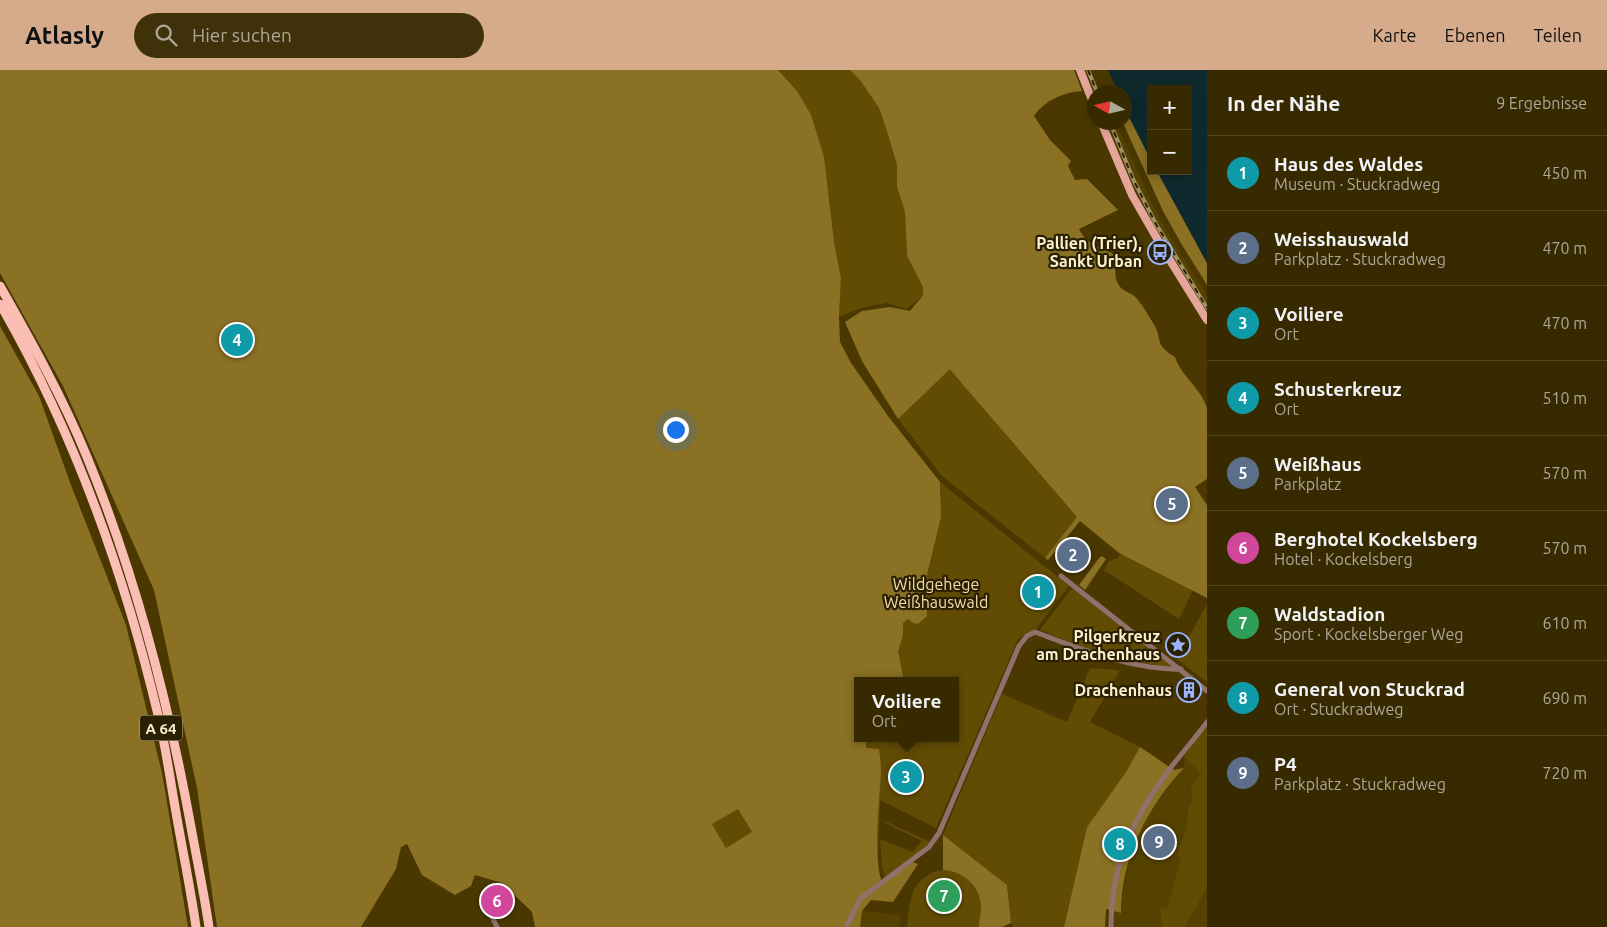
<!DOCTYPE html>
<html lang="de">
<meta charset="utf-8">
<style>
body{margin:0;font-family:Ubuntu,sans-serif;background:#3f320a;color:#f1f3f6}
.controls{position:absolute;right:15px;top:15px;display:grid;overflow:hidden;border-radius:0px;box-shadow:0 2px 12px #0003}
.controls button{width:45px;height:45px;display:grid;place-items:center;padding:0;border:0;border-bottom:1px solid #524622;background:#382a00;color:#f1f3f6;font:25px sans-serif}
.compass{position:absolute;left:1087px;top:15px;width:45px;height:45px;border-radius:50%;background:#382a00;box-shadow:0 2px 12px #0003;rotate:278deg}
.you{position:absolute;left:675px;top:359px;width:18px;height:18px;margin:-12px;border:4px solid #fff;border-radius:50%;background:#1a73e8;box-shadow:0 0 0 8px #1a73e833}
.badge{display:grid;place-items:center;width:32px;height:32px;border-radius:50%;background:#d6ab8b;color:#fff;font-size:16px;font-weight:700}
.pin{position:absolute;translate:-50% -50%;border:2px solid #fff;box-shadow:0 1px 5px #0006}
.popup{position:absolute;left:854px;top:607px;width:105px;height:65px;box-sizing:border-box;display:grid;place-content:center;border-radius:0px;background:#382a00;filter:drop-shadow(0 1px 4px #0005);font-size:16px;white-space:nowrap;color:#aba799}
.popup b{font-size:19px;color:#f1f3f6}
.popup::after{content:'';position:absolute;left:50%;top:100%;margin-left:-10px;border:10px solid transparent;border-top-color:#382a00}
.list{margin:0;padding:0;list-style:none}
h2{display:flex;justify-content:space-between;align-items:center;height:65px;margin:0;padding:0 20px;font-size:21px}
h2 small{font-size:16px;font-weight:400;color:#aba799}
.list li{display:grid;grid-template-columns:32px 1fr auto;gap:15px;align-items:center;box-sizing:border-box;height:75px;padding:0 20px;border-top:1px solid #524622}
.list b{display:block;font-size:19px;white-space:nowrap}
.list p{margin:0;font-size:16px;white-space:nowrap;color:#aba799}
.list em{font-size:16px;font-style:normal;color:#aba799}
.icon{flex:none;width:28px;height:28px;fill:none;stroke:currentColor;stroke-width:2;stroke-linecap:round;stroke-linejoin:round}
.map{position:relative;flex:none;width:1207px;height:857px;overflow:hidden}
header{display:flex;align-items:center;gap:30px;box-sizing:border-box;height:70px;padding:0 25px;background:#d6ab8b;color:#111}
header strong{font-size:24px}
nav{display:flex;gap:28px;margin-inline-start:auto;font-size:18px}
.search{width:350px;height:45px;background:#3f320a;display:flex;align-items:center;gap:12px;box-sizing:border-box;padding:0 18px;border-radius:28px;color:#aba799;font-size:19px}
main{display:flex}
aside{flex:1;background:#382a00}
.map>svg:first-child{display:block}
.built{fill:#554100}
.green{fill:#624c04;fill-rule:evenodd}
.forest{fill:#8b7124;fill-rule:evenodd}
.water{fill:#0f2a2e}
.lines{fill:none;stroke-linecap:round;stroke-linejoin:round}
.minor{stroke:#90716c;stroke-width:5}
.primary{stroke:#e4a59b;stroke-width:8}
.motorway{stroke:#fbbeb4;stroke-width:9}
.rail-casing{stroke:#a09063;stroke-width:4}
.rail{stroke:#2a2004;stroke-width:2;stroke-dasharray:5.5;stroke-linecap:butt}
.labels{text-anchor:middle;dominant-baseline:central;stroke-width:4.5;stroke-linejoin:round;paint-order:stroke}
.shield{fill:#2a2004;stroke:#beb292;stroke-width:1}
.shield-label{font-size:15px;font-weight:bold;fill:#fdf0cf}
.poi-label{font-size:16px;font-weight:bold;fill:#fdf0cf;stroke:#2a2004;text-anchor:end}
.park-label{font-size:16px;fill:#f5dea5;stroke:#2a2004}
</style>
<header>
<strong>Atlasly</strong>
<div class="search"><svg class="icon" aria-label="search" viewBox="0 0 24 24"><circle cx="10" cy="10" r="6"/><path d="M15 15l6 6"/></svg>Hier suchen</div>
<nav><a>Karte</a><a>Ebenen</a><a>Teilen</a></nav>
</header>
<main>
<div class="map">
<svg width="1207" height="857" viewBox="0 0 1207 857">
<rect width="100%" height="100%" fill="#4a3800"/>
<path class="built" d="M 1106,53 L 1116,53 L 1151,131 L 1172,170 L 1207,225 L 1207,242 L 1152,151 L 1118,82 Z
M 1207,654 L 1207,857 L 1113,857 L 1113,842 L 1121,843 L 1121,832 L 1130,787 L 1141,759 L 1151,740 L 1174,710 L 1184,698 L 1184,686 Z
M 862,841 L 901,845 L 900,857 L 860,857 Z"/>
<path class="green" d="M 778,0 L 850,0 L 860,10 L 879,38 L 886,58 L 897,95 L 897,117 L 905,142 L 907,186 L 923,217 L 923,225 L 907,239 L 887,233 L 861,238 L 839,247 L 841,208 L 834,172 L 797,21 Z
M 950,298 L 964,316 L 1077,447 L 1045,488 L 942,406 L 898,349 Z
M 940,412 L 1069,516 L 1036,559 L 1018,569 L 936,758 L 880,730 L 878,787 L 880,809 L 799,728 L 941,427 ZM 857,611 L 955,611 L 955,668 L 857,668 Z
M 1121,484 L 1193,520 L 1179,549 L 1104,500 L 1109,491 L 1117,488 Z
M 1072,518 L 1173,598 L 1133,591 L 1096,582 L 1040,560 Z
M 1207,534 L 1207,612 L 1177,589 Z
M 1090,598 L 1120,600 L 1090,652 L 1140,677 L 1126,702 L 1087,757 L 1064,857 L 1013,857 L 1011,853 L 1007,815 L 943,765 L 1002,624 L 1067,652 Z
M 1207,654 L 1207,818 L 1184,857 L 1162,857 L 1160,838 L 1167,839 L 1181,787 L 1177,785 L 1186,759 L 1189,737 L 1193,732 L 1191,717 L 1201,703 L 1184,686 Z
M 738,738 L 752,763 L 726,778 L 712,754 Z
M 885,751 L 930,772 L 912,789 L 885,807 L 882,797 L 880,769 L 912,782 L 922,771 L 885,753 Z
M 943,800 C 963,801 980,816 981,836 C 981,843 979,850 979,857 L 907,857 C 910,830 910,806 943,800 Z"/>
<path class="forest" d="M 0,0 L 778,0 L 797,21 L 811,45 L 824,87 L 834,172 L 841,208 L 839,247 L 840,272 L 851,293 L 888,346 L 940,412 L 941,447 L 925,513 L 918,513 L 912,532 L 927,540 L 927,546 L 918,554 L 913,553 L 908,549 L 903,553 L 903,565 L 898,582 L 903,605 L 902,611 L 857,611 L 857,668 L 866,668 L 866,678 L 879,679 C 880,686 881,694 881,702 C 880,725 872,796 883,813 L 912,792 L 918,794 L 893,832 L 871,830 L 862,841 L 860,857 L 535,857 L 532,842 L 502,813 L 475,805 L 471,816 L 455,825 L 422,805 L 407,774 L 401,777 L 396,799 L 361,857 L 217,857 L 197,718 L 154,520 L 63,316 L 0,203 ZM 738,739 L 752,762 L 726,778 L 712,754 Z
M 850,0 L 1074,0 L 1082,21 C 1064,22 1045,30 1034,46 L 1050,70 L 1071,91 L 1068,96 L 1075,110 L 1087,109 L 1118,140 L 1079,159 C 1089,178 1097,174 1113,184 C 1117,193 1113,204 1118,214 C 1123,223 1133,222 1138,230 C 1144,237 1148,245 1153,253 C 1164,269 1152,273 1175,287 C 1181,306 1201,318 1207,338 L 1207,409 L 1195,417 L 1207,435 L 1207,528 L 1119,483 L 1080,451 L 1048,490 L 1045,488 L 1077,447 L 964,316 L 950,299 L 898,349 L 862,291 L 845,252 L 862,241 L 890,237 L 910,241 L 923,225 L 923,217 L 907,186 L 905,142 L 897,117 L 897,95 L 886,58 L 879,38 L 860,10 Z
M 1125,39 L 1151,90 L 1151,101 L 1157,101 L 1207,193 L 1207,215 L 1182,175 L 1163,141 L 1123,53 L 1124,52 Z
M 0,256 L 39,326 L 71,415 L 126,555 L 162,703 L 188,857 L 0,857 Z
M 1102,486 L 1106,489 L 1085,520 L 1079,515 L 1100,487 Z
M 1140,677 L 1174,700 L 1184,698 C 1147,737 1121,789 1121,843 L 1106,839 L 1105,857 L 1064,857 L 1087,757 L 1126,702 Z
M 943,765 L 1007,815 L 1011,853 L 1002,857 L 979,857 C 979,850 981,843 981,836 C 980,816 963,801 943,800 Z"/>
<path class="water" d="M 1108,0 L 1207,0 L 1207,193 L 1157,101 L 1188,101 L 1188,19 L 1151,19 L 1151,90 L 1125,39 L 1124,22 L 1118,22 Z"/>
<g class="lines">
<path class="minor" d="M 1061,506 L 1207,621
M 482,826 L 497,857
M 846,857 L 860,829 L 929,777 L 939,763 L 1019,576 L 1027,566 L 1035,562 C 1073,576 1110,591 1150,597 C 1160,598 1170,600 1181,599
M 1111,857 C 1111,796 1131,752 1166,704 C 1179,686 1194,670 1207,652"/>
<path class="primary" d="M 1080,0 L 1094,35
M 1101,52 L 1132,125 L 1163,179 L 1207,250"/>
<path class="motorway" d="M 0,216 C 31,271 63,328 87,387 C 136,506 168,630 191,757 C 197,790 204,823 209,857
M 0,234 C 74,362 124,502 158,645 C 165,673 169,702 174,731 C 181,773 190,815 196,857"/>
<defs>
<path id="rail" d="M 1088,0 L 1097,22
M 1110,52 L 1133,109 L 1156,154 L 1207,238"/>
</defs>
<use href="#rail" class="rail-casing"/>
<use href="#rail" class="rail"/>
</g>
<defs>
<symbol id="bus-ring" viewBox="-11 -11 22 22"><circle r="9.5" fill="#2a2004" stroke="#9bb5fd" stroke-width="1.5"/><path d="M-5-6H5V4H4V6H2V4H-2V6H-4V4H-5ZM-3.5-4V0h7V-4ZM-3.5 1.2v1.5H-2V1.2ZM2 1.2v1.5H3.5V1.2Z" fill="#9bb5fd"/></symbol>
<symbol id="sight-ring" viewBox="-11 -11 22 22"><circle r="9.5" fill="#2a2004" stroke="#9bb5fd" stroke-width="1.5"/><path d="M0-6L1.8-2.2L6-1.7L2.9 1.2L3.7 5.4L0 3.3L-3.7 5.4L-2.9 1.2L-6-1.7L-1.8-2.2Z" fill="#9bb5fd"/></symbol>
<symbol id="building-ring" viewBox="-11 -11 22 22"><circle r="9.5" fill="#2a2004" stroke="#9bb5fd" stroke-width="1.5"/><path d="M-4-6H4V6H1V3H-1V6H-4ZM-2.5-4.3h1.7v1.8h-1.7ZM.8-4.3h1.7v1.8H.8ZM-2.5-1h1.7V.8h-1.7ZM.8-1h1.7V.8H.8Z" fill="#9bb5fd"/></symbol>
</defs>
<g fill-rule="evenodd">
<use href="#bus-ring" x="1146" y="168" width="28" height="28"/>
<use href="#sight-ring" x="1164" y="561" width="28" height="28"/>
<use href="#building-ring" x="1175" y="606" width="28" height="28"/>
</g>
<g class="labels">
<rect class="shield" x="140" y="645.5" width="42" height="25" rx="4"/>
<g class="shield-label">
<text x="161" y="658">A 64</text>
</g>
<g class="poi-label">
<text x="1142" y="173">Pallien (Trier),<tspan x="1142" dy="18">Sankt Urban</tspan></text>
<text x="1160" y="566">Pilgerkreuz<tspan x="1160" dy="18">am Drachenhaus</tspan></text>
<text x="1172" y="620">Drachenhaus</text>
</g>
<g class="park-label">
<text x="936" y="514">Wildgehege<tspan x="936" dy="18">Weißhauswald</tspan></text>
</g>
</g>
</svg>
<div class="controls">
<button>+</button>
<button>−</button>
</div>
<svg class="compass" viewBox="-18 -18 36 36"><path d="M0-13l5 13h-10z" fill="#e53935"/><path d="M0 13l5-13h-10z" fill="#aba799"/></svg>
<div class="you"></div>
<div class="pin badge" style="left:1038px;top:522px;background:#0f9aa8">1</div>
<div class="pin badge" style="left:1073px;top:485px;background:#5c6f8a">2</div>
<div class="pin badge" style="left:906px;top:707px;background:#0f9aa8">3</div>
<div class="popup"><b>Voiliere</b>Ort</div>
<div class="pin badge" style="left:237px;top:270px;background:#0f9aa8">4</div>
<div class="pin badge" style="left:1172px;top:434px;background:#5c6f8a">5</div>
<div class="pin badge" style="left:497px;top:831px;background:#d1479c">6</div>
<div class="pin badge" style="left:944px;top:826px;background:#2e9e5b">7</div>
<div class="pin badge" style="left:1120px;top:774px;background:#0f9aa8">8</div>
<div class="pin badge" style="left:1159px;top:772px;background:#5c6f8a">9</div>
</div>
<aside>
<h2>In der Nähe<small>9 Ergebnisse</small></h2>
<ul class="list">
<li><span class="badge" style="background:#0f9aa8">1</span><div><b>Haus des Waldes</b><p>Museum · Stuckradweg</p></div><em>450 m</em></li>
<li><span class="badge" style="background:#5c6f8a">2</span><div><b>Weisshauswald</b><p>Parkplatz · Stuckradweg</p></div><em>470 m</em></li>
<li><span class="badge" style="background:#0f9aa8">3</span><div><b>Voiliere</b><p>Ort</p></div><em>470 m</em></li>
<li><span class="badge" style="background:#0f9aa8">4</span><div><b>Schusterkreuz</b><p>Ort</p></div><em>510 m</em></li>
<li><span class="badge" style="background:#5c6f8a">5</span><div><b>Weißhaus</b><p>Parkplatz</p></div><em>570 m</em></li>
<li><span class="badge" style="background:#d1479c">6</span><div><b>Berghotel Kockelsberg</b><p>Hotel · Kockelsberg</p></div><em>570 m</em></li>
<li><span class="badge" style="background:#2e9e5b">7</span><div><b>Waldstadion</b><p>Sport · Kockelsberger Weg</p></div><em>610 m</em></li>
<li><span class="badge" style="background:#0f9aa8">8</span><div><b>General von Stuckrad</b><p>Ort · Stuckradweg</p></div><em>690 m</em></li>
<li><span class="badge" style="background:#5c6f8a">9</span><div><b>P4</b><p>Parkplatz · Stuckradweg</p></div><em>720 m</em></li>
</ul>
</aside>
</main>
